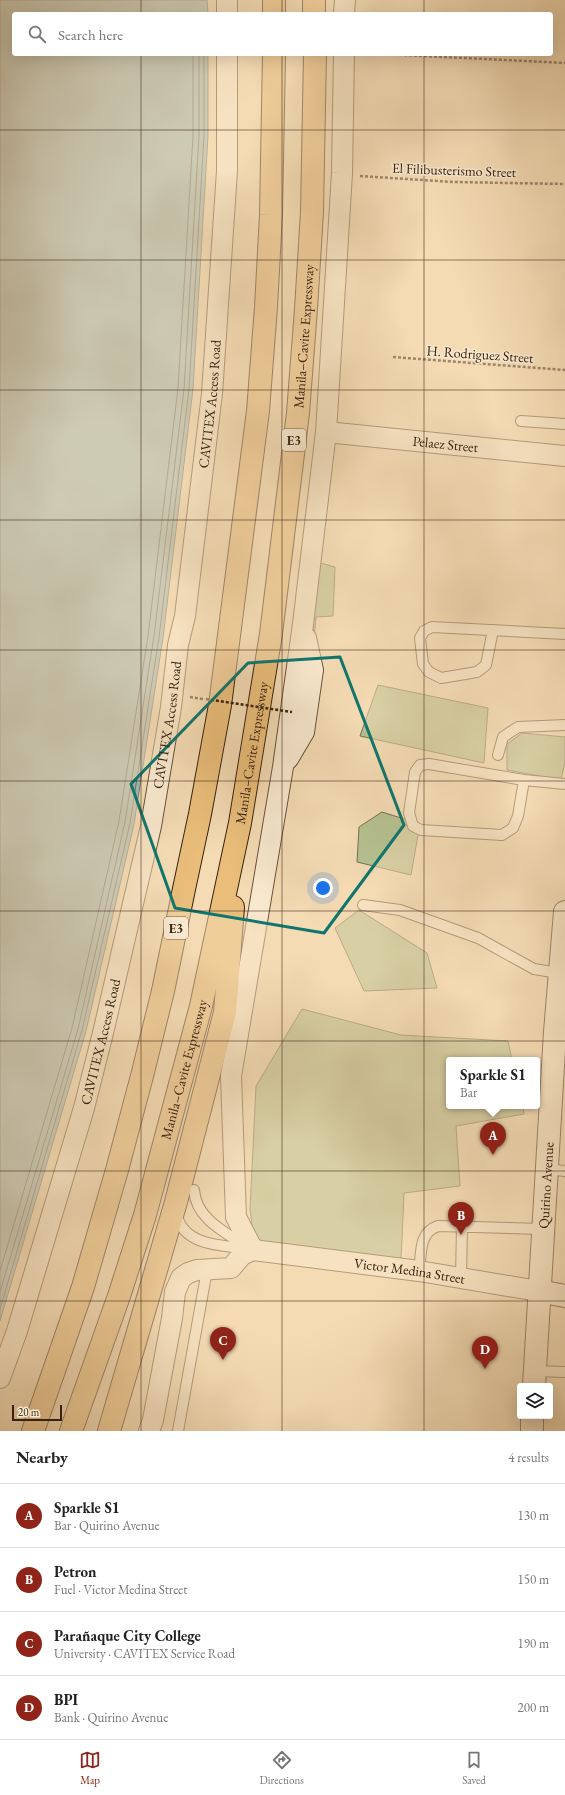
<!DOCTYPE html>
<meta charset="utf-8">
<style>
body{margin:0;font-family:"EB Garamond",serif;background:#f6f6f6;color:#222}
.controls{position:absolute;right:12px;bottom:12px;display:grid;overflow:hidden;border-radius:4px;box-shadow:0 4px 16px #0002}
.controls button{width:36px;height:36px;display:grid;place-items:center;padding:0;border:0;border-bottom:1px solid #e0e0e0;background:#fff;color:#222;font:20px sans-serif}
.scale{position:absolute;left:12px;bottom:10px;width:50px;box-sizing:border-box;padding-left:4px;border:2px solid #382112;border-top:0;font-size:11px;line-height:14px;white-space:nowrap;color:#382112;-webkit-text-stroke:3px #f8e8ce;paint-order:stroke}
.you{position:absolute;left:323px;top:888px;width:14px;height:14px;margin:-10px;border:3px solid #fff;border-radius:50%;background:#1a73e8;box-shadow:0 0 0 6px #1a73e833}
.badge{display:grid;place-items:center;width:26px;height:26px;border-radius:50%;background:#8f2418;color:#fff;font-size:13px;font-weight:700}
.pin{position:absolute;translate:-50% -33px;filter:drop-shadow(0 1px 2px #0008)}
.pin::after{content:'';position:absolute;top:21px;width:14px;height:12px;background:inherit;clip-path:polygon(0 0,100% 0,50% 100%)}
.popup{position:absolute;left:446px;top:1057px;width:94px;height:52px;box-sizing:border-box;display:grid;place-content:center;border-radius:4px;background:#fff;filter:drop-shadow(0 1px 3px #0005);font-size:13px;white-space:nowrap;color:#767676}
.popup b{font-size:15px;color:#222}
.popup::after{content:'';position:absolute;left:50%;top:100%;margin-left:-8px;border:8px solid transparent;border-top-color:#fff}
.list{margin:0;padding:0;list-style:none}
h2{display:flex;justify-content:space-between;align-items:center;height:52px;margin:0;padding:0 16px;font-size:17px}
h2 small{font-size:13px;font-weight:400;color:#767676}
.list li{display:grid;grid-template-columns:26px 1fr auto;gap:12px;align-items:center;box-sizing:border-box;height:64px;padding:0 16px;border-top:1px solid #e0e0e0}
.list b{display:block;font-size:15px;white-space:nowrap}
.list p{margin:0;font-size:13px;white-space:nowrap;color:#767676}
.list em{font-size:13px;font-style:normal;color:#767676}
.icon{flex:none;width:22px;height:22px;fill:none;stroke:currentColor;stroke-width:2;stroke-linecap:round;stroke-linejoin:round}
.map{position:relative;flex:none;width:565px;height:1431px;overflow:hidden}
.search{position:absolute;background:#fff;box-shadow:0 4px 16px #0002;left:12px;right:12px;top:12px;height:44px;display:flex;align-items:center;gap:10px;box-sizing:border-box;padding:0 14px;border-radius:4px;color:#767676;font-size:15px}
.sheet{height:308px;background:#fff}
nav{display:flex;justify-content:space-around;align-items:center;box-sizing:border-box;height:56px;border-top:1px solid #e0e0e0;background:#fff;font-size:11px;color:#767676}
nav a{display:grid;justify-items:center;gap:2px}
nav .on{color:#8f2418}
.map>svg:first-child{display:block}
.green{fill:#b6c191;stroke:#777152}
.water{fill:#9fb9b6;stroke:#767c74}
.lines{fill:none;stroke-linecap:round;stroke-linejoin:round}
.shore{stroke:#6c6d64;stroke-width:1}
.service-casing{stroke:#67503a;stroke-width:12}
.minor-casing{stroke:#67503a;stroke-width:22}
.secondary-casing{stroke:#382112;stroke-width:24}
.motorway-casing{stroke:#382112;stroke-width:24}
.path{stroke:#382112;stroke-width:2.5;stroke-dasharray:3 2;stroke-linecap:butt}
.service{stroke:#f8e8ce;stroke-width:10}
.minor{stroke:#f8e8ce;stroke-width:20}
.secondary{stroke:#f8e8ce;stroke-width:22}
.motorway{stroke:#eabe7a;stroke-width:22}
.path-bridge{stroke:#382112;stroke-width:2.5;stroke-dasharray:3 2;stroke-linecap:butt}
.marked{fill:none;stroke:#0f766e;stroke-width:3;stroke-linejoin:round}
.grid{fill:none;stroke:#382112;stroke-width:1;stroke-opacity:0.55}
.labels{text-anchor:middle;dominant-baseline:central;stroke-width:3;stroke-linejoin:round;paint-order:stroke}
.shield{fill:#f8e8ce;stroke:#725d4a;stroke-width:1}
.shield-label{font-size:13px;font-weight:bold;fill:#382112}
.street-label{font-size:14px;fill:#382112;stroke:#f8e8ce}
</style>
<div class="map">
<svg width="565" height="1431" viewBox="0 0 565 1431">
<rect width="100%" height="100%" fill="#f4dbb4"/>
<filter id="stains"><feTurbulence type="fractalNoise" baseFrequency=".005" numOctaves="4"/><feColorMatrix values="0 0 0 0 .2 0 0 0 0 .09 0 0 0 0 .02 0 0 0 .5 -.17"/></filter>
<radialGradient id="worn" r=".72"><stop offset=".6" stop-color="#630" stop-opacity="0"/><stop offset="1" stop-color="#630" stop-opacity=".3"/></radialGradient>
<path class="green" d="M 313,561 L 335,567 L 333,616 L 316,617 L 314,638 L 308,637 Z
M 378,685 L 488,708 L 484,763 L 360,736 Z
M 522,733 L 565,737 L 565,762 L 561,780 L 507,770 L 507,744 Z
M 382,812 L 420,824 L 411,875 L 357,862 L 359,827 Z
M 359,910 L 427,953 L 437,988 L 364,991 L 335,928 Z
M 302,1009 L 401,1035 L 508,1041 L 512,1060 L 449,1060 L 449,1106 L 523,1106 L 524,1114 L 456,1126 L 460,1186 L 404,1193 L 401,1261 L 254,1240 L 250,1209 L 256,1086 Z"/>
<path class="water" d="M 0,0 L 207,0 L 208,14 L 14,14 L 14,54 L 208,54 L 208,136 L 193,389 L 163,638 L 134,824 L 86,1031 L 0,1321 Z"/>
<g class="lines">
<path class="shore" d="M 0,1271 L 72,1028 L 119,821 L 148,636 L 178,388 L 193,136 L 193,54
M 0,1292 L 78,1029 L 125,822 L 154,636 L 184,389 L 199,136 L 199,54
M 0,1309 L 82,1030 L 130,823 L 159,637 L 189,389 L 204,136 L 204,54"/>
<defs>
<path id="service" d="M 521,421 L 565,424
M 493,630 L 486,665 L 477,672 L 441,678 L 429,672 L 423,664 L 420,638 L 424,631 L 432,627 L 565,634
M 498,755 L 503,737 L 518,727 L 565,725
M 524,780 L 518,816 L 513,828 L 502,835 L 421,830 L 413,826 L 409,813 L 415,772 L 420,765 L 429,764 L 524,780 L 565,784
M 363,905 L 400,910 L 478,938 L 534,969 L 559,973
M 546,1169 L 565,1171
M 194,1190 C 196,1219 225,1232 246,1246
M 177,1216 C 185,1247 224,1245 249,1249
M 419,1271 C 422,1253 418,1233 438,1226 L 542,1229
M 461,1278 L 462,1227
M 535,1371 L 565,1372
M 178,1431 L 207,1270"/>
<g id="minor">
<path d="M 227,14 L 227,0"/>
<path d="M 344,14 L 345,0"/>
<path id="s1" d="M 326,432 L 565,456"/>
<path d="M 288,759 L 304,732 L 313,670 L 306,638"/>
<path d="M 253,1250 L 236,1217 L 231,1076 L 283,767 L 303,624 L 326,432 L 342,173 L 344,54"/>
<path id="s2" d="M 253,1250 L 419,1271 L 538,1291"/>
<path id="s3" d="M 0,1378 L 17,1331 L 84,1108 L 103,1033 L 151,826 L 171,707 L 178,645 L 185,616 L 212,394 L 227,171 L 227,54"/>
<path d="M 149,1431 L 153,1420 L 172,1318 L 175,1292 L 181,1278 L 188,1273 L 197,1270 L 231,1268 L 242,1255 L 253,1250"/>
</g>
<g id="secondary">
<path d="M 538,1291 L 565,1296"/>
<path id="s4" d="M 534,1386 L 555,1032 L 565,912"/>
<path d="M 532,1431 L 532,1416"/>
</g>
<g id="motorway">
<path d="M 274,0 L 274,14"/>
<path d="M 314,0 L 314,14"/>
<path d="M 33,1431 L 83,1287 L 117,1170 L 142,1076 L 163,991 L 184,889 L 200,814 L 220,705 L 258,411 L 266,307 L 271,215 L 274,54"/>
<path id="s5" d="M 71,1431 L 119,1296 L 145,1215 L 201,1006 L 240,823 L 271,634 L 298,413 L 306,309 L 312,212 L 315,54"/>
<path d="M 109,1431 L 176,1202 L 225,1012 L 233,907"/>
</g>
</defs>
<use href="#service" class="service-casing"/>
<use href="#minor" class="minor-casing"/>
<use href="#secondary" class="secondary-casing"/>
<use href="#motorway" class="motorway-casing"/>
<path class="path" d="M 384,54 L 565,63
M 360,176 L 453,182 L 565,184
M 393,357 L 565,370
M 190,697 L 203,699"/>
<use href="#service" class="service"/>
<use href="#minor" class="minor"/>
<use href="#secondary" class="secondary"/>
<use href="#motorway" class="motorway"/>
<path class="path-bridge" d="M 206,699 L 292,712"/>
</g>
<path d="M0 0H565V1431H0ZM 340,657 L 404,825 L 324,933 L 175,908 L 131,784 L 248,663 Z" fill="#f4dbb4" fill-opacity=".55" fill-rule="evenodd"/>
<path class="marked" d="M 340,657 L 404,825 L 324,933 L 175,908 L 131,784 L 248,663 Z"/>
<path class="grid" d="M 141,0 L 141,14M 282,0 L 282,14M 424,0 L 424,14M 141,54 L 141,1431M 282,54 L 282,1431M 424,54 L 424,1431M 0,130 L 565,130M 0,260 L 565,260M 0,390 L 565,390M 0,520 L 565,520M 0,650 L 565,650M 0,781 L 565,781M 0,911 L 565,911M 0,1041 L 565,1041M 0,1171 L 565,1171M 0,1301 L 565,1301"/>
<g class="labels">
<g class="shield">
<rect x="282" y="429" width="24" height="22" rx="3"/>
<rect x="164" y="917" width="24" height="22" rx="3"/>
</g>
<g class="shield-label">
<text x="294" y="440">E3</text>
<text x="176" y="928">E3</text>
</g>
<g class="street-label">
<text transform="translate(454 170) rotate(2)">El Filibusterismo Street</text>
<text stroke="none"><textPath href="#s5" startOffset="1123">Manila–Cavite Expressway</textPath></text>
<text transform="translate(480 354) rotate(4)">H. Rodriguez Street</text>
<text stroke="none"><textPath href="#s3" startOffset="999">CAVITEX Access Road</textPath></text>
<text stroke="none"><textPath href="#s1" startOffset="120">Pelaez Street</textPath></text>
<text stroke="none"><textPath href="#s3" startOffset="675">CAVITEX Access Road</textPath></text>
<text stroke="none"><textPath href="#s5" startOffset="703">Manila–Cavite Expressway</textPath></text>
<text stroke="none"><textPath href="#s3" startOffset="351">CAVITEX Access Road</textPath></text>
<text stroke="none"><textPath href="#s5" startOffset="379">Manila–Cavite Expressway</textPath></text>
<text stroke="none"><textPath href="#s4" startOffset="201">Quirino Avenue</textPath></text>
<text stroke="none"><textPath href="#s2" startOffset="158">Victor Medina Street</textPath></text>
</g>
</g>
<rect width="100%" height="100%" filter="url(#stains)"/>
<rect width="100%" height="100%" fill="url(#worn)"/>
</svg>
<div class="controls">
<button><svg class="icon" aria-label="layers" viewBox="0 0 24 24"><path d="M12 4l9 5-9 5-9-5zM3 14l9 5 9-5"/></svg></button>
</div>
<div class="scale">20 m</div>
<div class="you"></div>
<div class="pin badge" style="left:493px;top:1155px">A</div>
<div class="popup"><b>Sparkle S1</b>Bar</div>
<div class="pin badge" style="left:461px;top:1235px">B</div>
<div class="pin badge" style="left:223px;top:1360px">C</div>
<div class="pin badge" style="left:485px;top:1369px">D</div>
<div class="search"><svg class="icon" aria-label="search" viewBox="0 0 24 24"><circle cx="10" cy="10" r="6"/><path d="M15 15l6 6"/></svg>Search here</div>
</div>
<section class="sheet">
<h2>Nearby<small>4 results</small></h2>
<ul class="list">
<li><span class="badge">A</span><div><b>Sparkle S1</b><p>Bar · Quirino Avenue</p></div><em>130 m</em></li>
<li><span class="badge">B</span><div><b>Petron</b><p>Fuel · Victor Medina Street</p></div><em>150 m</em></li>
<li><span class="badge">C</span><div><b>Parañaque City College</b><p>University · CAVITEX Service Road</p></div><em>190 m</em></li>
<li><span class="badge">D</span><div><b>BPI</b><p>Bank · Quirino Avenue</p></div><em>200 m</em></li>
</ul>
</section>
<nav>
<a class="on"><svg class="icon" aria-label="map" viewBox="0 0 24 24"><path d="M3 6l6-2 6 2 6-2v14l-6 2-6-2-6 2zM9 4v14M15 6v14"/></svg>Map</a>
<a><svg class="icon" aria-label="directions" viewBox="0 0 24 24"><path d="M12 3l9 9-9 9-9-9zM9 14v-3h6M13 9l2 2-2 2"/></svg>Directions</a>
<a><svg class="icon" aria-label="saved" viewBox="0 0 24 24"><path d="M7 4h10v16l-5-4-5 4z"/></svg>Saved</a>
</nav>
